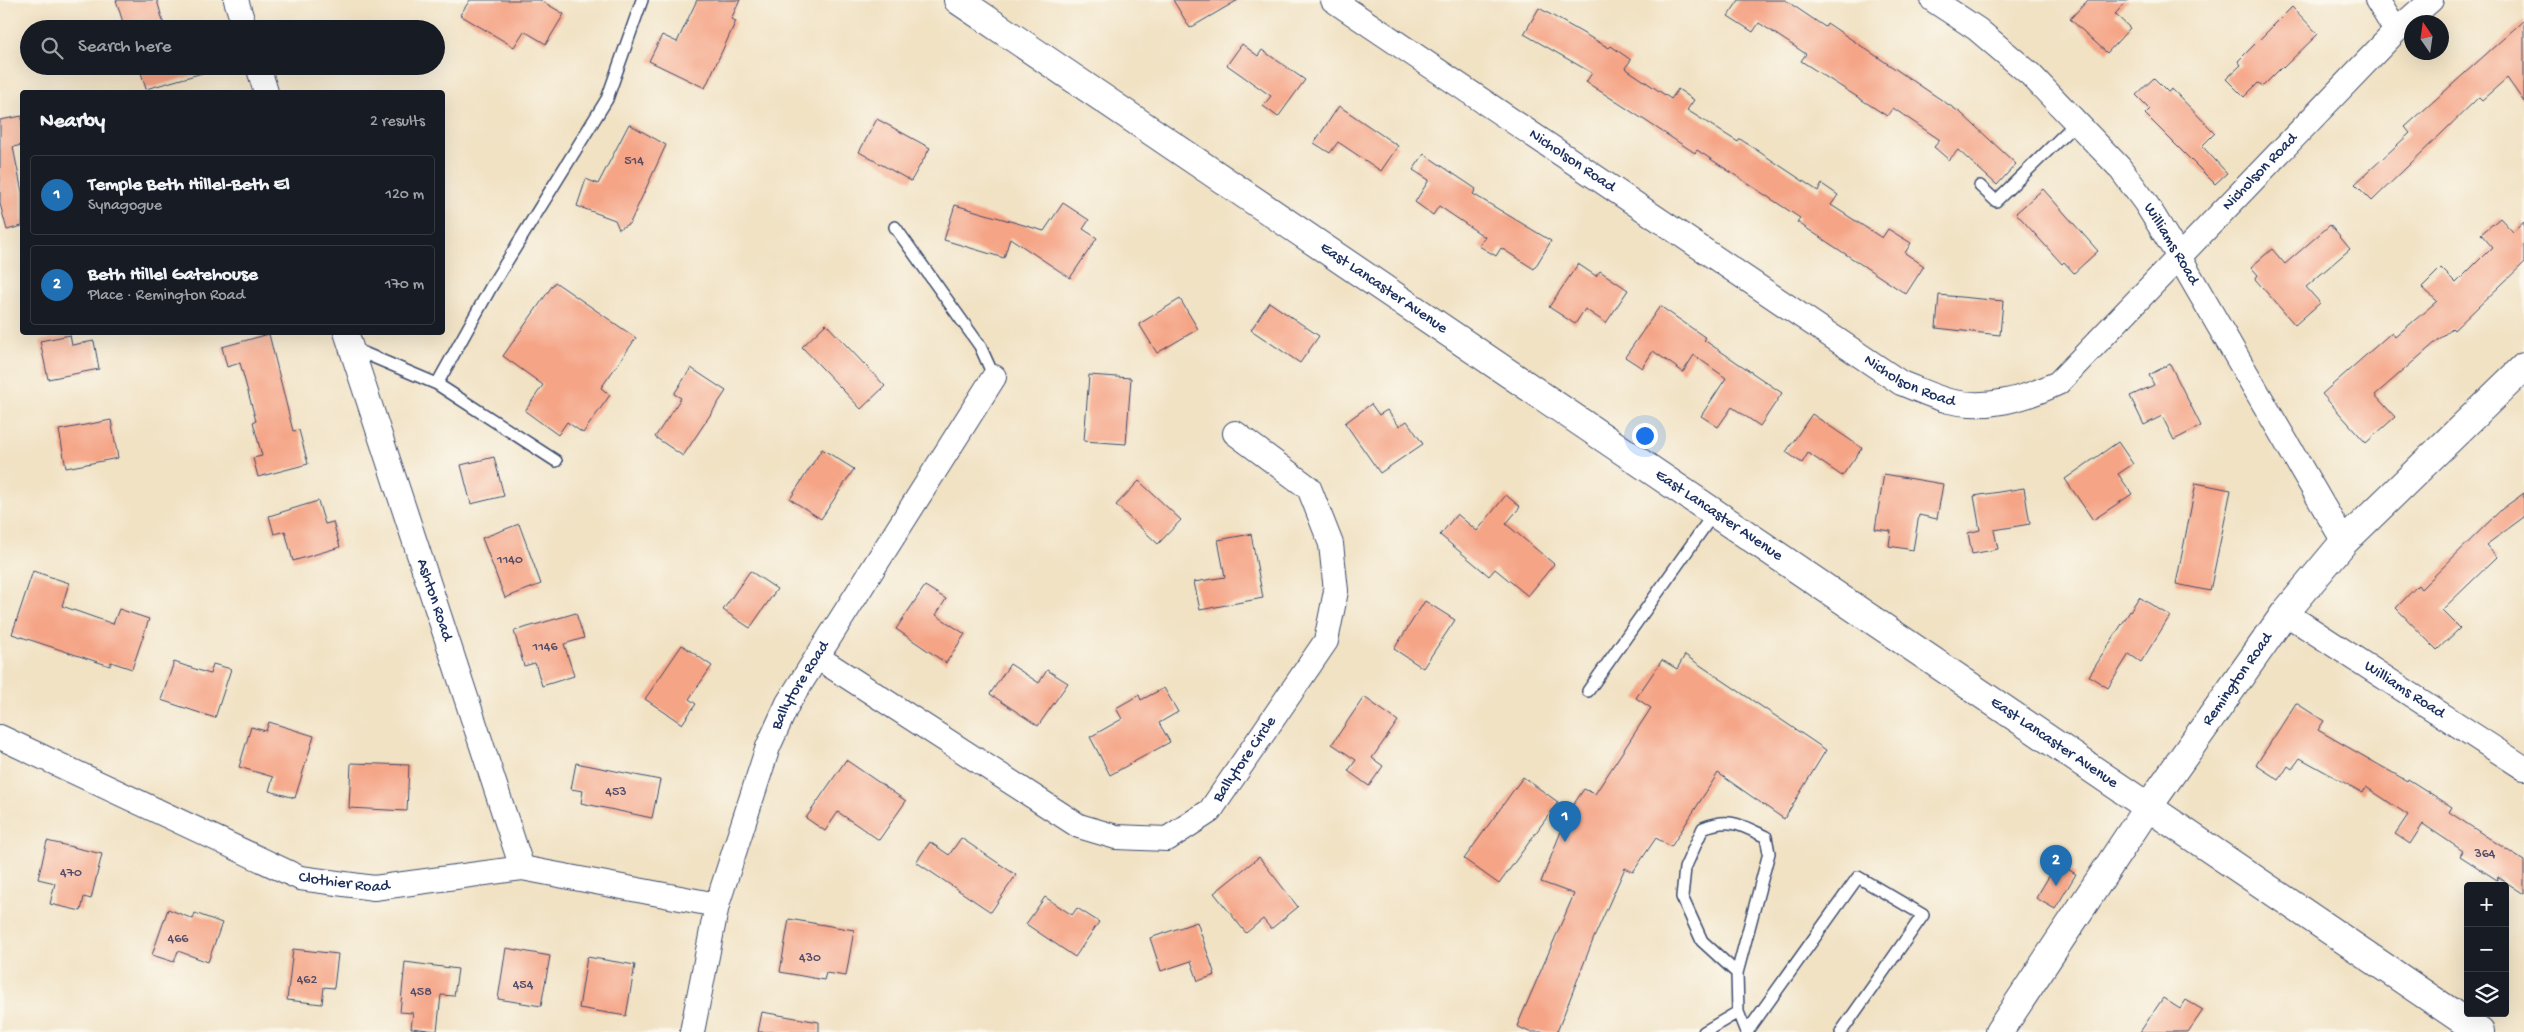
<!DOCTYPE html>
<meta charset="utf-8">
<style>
body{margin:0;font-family:"Gochi Hand",sans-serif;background:#242831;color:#f1f3f6}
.controls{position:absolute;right:15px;bottom:15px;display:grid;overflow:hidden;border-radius:5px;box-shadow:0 5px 20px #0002}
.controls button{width:45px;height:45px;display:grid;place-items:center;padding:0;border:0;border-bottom:1px solid #363941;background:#171b24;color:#f1f3f6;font:25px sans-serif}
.compass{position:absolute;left:2404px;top:15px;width:45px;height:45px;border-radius:50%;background:#171b24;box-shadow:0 5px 20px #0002;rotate:347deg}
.you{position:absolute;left:1644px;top:435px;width:18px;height:18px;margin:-12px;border:4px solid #fff;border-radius:50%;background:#1a73e8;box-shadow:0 0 0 8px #1a73e833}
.badge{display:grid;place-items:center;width:32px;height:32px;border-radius:50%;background:#1f6fb2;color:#fff;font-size:16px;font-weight:700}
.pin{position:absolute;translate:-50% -41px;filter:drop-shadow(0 1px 2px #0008)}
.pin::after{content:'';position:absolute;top:26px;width:18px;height:15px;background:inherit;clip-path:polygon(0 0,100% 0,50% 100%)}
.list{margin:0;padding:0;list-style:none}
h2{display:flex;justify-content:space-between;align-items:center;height:65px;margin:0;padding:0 20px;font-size:21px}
h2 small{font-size:16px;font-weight:400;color:#9ea1a6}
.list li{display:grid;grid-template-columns:32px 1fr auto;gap:15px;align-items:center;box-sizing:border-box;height:80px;margin:0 10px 10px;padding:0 10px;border:1px solid #363941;border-radius:5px}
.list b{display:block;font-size:19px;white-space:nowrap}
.list p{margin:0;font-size:16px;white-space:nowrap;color:#9ea1a6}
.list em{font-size:16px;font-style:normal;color:#9ea1a6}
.icon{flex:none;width:28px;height:28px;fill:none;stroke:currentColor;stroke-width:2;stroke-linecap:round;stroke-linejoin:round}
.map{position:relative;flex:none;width:2524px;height:1032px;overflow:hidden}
.search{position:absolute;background:#171b24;box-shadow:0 5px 20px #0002;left:20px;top:20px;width:425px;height:55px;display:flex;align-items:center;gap:12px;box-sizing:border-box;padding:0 18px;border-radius:28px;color:#9ea1a6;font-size:19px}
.panel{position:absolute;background:#171b24;box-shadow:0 5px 20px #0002;left:20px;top:90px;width:425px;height:245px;border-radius:5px}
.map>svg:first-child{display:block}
.building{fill:#f5a486}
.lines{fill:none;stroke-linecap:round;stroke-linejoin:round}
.service-casing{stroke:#3b4a6d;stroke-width:14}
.minor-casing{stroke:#3b4a6d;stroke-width:26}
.tertiary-casing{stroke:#3b4a6d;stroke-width:30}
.secondary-casing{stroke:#3b4a6d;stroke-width:30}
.trunk-casing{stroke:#3b4a6d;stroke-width:30}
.service{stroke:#fff;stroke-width:11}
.minor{stroke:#fff;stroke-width:24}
.tertiary{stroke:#fff;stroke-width:28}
.secondary{stroke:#fff;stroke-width:28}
.trunk{stroke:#fff;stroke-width:28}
.labels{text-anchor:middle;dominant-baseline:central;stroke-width:4;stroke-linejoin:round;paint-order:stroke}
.number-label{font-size:14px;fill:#524c68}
.street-label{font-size:16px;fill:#1b2f5e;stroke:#fbf7ec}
</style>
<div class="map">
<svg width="2524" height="1032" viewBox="0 0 2524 1032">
<rect width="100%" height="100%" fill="#fbf7ec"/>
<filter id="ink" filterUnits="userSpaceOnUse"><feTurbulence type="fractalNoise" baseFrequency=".02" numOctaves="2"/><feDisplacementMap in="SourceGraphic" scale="10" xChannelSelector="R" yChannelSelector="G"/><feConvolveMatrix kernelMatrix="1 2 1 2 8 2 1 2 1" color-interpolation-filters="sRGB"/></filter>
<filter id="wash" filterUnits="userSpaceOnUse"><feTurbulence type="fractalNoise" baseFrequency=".0096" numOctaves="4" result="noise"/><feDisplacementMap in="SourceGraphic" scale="20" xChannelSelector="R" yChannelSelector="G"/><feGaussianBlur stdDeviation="1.12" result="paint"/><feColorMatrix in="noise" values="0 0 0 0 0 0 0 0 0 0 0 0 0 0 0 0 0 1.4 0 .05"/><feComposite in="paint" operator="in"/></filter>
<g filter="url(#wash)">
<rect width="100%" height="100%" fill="#f1e2c4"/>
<g id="blocks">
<path class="building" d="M 116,0 L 157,0 L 165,29 L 125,29 Z
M 470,0 L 540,0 L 564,14 L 546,44 L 524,31 L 514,47 L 460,15 Z
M 697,0 L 740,0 L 731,19 L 736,21 L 705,88 L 649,61 L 662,35 L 677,42 Z
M 1173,0 L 1238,0 L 1190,28 Z
M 1739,0 L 1785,0 L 1825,27 L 1827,23 L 1961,113 L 2016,164 L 1997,185 L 1958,150 L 1949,160 L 1934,147 L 1940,140 L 1893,108 L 1887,116 L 1801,61 L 1806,54 L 1759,23 L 1753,32 L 1728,16 Z
M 2088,0 L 2128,0 L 2115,14 L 2130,28 L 2107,53 L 2070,19 Z
M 2292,7 L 2318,34 L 2283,68 L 2282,67 L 2263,86 L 2258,83 L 2244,97 L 2226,79 L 2241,65 L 2238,61 Z
M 1539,8 L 1609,48 L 1611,46 L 1631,60 L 1625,68 L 1671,99 L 1678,89 L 1694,100 L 1687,110 L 1738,142 L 1740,139 L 1818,191 L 1822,184 L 1838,195 L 1831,205 L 1882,238 L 1888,229 L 1911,243 L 1905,253 L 1924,266 L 1906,294 L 1797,222 L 1800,218 L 1697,150 L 1695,153 L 1586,82 L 1592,73 L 1524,34 Z
M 2524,20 L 2524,102 L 2507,78 L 2482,100 L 2479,97 L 2372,201 L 2355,184 L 2410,133 L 2405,127 Z
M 1242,44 L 1258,56 L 1262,50 L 1305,80 L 1278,117 L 1263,106 L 1271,96 L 1227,65 Z
M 139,66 L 205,66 L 206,72 L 146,89 Z
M 2154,78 L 2168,92 L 2172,89 L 2215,133 L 2202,146 L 2227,173 L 2215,184 L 2145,114 L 2150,109 L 2136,95 Z
M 1339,106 L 1398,146 L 1381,171 L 1338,142 L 1330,153 L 1314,143 Z
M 22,116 L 22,145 L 13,147 L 22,192 L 22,226 L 7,230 L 0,204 L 0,120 Z
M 877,119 L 930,148 L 911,181 L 859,152 Z
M 629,124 L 666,145 L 630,223 L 619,229 L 615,220 L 577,206 L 586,179 L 598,184 Z
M 1424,154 L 1476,189 L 1473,194 L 1551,241 L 1534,269 L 1501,248 L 1496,256 L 1479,246 L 1485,237 L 1439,206 L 1433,215 L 1415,202 L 1429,180 L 1413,170 Z
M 2043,189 L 2098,251 L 2074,273 L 2064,262 L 2062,264 L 2016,213 Z
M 1063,203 L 1089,220 L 1083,229 L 1097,238 L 1070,278 L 1010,238 L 1004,258 L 944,240 L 955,205 L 1044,231 Z
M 2500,218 L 2513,232 L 2524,222 L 2524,263 L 2454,330 L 2452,328 L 2375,395 L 2395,417 L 2366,443 L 2322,394 L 2392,332 L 2395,337 L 2437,301 L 2422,287 L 2441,268 L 2456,283 L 2492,247 L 2481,234 Z
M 2330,225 L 2350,249 L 2306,287 L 2320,303 L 2295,325 L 2255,279 L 2258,275 L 2251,267 L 2272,249 L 2285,264 Z
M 1578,264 L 1596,276 L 1600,271 L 1628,290 L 1606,323 L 1585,309 L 1575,324 L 1549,307 Z
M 555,282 L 636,338 L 601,388 L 610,395 L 583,433 L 567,422 L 558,435 L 525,411 L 543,385 L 503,356 Z
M 1939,295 L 2003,301 L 2000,335 L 1936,328 Z
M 1180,299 L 1198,329 L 1157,353 L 1139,324 Z
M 1269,302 L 1319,336 L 1300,363 L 1251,330 Z
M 1660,306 L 1706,338 L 1704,340 L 1782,393 L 1760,426 L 1732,407 L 1718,427 L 1701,416 L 1726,378 L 1694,355 L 1683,372 L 1653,351 L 1642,368 L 1625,357 Z
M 826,324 L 885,386 L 861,409 L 802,347 Z
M 269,334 L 293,431 L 299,430 L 308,464 L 258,477 L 253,458 L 262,456 L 253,422 L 256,421 L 240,363 L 227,367 L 222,347 Z
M 70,335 L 72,345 L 94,341 L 99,369 L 48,379 L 40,341 Z
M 2170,364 L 2201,426 L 2174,440 L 2162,416 L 2144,425 L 2130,396 L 2154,385 L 2149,375 Z
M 691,368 L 726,391 L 683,456 L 655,437 L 681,398 L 674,394 Z
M 1089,375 L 1131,378 L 1126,444 L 1084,441 Z
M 1371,404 L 1379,415 L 1387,410 L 1399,426 L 1407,421 L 1423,444 L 1380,473 L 1345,423 Z
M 1812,414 L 1862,448 L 1842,476 L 1808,453 L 1802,463 L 1786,452 Z
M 111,420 L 118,458 L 66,468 L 59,430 Z
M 2118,442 L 2133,464 L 2118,474 L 2132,494 L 2093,520 L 2065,479 Z
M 822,449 L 854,469 L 821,519 L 790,499 Z
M 494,457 L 504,496 L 471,504 L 461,465 Z
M 1884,474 L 1943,484 L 1937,519 L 1919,515 L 1913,550 L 1889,546 L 1891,531 L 1875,529 Z
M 1139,481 L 1181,520 L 1158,544 L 1116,505 Z
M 2196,483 L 2231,490 L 2210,591 L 2176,584 Z
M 2024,488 L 2030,524 L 1994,530 L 1998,549 L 1972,554 L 1968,533 L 1980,530 L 1974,496 Z
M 2524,493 L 2524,517 L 2486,545 L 2497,557 L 2442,610 L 2460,628 L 2437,650 L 2396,608 L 2418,585 L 2421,589 L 2502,509 Z
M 1506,495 L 1520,507 L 1506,524 L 1554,564 L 1528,596 L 1495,569 L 1489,576 L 1440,535 L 1457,514 L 1477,531 Z
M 318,501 L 325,524 L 333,522 L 340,547 L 293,561 L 285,531 L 274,534 L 269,516 Z
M 519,524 L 541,584 L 505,598 L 482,538 Z
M 1251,534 L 1263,598 L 1200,610 L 1194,582 L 1225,577 L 1218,540 Z
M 33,571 L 69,583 L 62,606 L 113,624 L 119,609 L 149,619 L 132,669 L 111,662 L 110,666 L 12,634 Z
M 750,571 L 777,589 L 750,628 L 723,610 Z
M 925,586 L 946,599 L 936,615 L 965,634 L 946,663 L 896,629 Z
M 2139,597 L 2170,616 L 2141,662 L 2129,654 L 2108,688 L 2089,676 Z
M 1425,601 L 1455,620 L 1423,668 L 1394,649 Z
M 576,613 L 584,638 L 564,644 L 574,676 L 542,686 L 535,663 L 524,666 L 514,631 Z
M 682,645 L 712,666 L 689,699 L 696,704 L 682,724 L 645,699 Z
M 1685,655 L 1826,750 L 1784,819 L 1718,773 L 1671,847 L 1656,838 L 1633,872 L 1625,868 L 1593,940 L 1557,1032 L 1529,1032 L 1517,1026 L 1574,894 L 1541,882 L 1569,811 L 1584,789 L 1595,794 L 1651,708 L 1636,698 L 1662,660 L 1677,669 Z
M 174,662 L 210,674 L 213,664 L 231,669 L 215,718 L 161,700 Z
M 1010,664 L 1039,683 L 1047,670 L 1068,683 L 1038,726 L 990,694 Z
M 1164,688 L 1178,712 L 1159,723 L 1170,742 L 1110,775 L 1090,737 L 1122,719 L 1116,708 L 1139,695 L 1141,700 Z
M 1364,697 L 1398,721 L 1372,758 L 1383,766 L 1369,786 L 1348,771 L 1356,760 L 1332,744 Z
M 2296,703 L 2324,721 L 2318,730 L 2407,781 L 2408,779 L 2452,807 L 2449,812 L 2524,861 L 2524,894 L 2498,877 L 2497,880 L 2460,856 L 2463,851 L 2423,824 L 2410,844 L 2395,834 L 2408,815 L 2366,787 L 2363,793 L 2300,758 L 2292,769 L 2288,766 L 2279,780 L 2256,765 Z
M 269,722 L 314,736 L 295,798 L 269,791 L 273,777 L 239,767 L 251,727 L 266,731 Z
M 846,760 L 906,801 L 879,840 L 838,812 L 825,831 L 806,818 Z
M 351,763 L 409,765 L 407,811 L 349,808 Z
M 576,763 L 660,780 L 652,818 L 581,803 L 583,791 L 571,789 Z
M 1523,777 L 1558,802 L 1499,884 L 1464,859 Z
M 961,838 L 1016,875 L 991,912 L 916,862 L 930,842 L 949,855 Z
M 47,841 L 102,854 L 91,899 L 84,897 L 81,911 L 50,904 L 55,883 L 38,879 Z
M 1259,857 L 1298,907 L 1271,929 L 1263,919 L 1246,933 L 1214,893 Z
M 2057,863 L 2076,874 L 2055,909 L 2036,898 Z
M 1045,897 L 1072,915 L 1077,908 L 1099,922 L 1075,957 L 1026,924 Z
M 168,909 L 193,919 L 195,913 L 222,923 L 208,962 L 178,951 L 174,962 L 152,955 Z
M 789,919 L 854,930 L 846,976 L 826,973 L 824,980 L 780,972 Z
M 1197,922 L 1215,975 L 1198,981 L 1191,961 L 1161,971 L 1150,938 Z
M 506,948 L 550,956 L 541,1006 L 498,999 Z
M 293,949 L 338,954 L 334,988 L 324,987 L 322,1004 L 287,1000 Z
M 587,957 L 635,965 L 626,1016 L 579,1008 Z
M 405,962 L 458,969 L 454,996 L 441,995 L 437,1031 L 411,1028 L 413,1013 L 400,1012 Z
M 2163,998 L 2180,1009 L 2186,1000 L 2203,1010 L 2188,1032 L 2140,1032 Z
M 762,1012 L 819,1022 L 819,1032 L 758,1032 Z"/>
</g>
</g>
<g filter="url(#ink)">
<use href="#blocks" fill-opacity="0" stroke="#3b4a6d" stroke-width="1"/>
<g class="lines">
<defs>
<path id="service" d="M 1980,186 L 1996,201 L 2077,122
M 895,227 L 980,346 L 994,377
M 352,348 L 437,384 L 491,287 L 607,99 L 642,0
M 437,384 L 556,461
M 1588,691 L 1714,513
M 1737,973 L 1702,941 L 1682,897 L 1685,868 L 1703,828 C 1730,817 1741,825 1766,837 L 1769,853 L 1737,973 L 1738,1012
M 1704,1032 L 1738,1012 L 1746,1032
M 1747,1032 L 1858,877 L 1923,915 L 1841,1032"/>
<g id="minor">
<path d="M 236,0 L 245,29"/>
<path id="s1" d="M 1333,0 L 1901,383 C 1917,389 1933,397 1949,401 C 1987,410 2024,399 2058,383 L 2396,31 L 2431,0"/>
<path id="s2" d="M 1933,0 L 1977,29 L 2030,74 L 2119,167 L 2145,202 L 2179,257 L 2344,542"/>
<path d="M 2377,0 L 2396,31"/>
<path d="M 258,66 L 266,92"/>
<path id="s3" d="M 346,332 L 522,868"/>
<path id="s4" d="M 2285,613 L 2524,768"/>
<path id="s5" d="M 817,657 L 1079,826 L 1116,837 L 1167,839 L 1210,811 L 1326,641 L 1336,591 L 1331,544 L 1309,488 L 1235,433"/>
<path id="s6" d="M 0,737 L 300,878 L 374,888 L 522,868 L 717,905"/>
<path id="s7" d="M 692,1032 L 717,905 L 768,747 L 788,703 L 994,377"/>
</g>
<g id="tertiary">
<path id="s8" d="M 2148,807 L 2285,613 L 2344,542 L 2524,367"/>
</g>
<path id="secondary" d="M 1999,1032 L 2148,807"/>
<g id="trunk">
<path id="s9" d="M 958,0 L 2480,1032"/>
</g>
</defs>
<use href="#service" class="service-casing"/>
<use href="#minor" class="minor-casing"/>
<use href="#tertiary" class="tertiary-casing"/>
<use href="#secondary" class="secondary-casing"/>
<use href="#trunk" class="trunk-casing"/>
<use href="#service" class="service"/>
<use href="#minor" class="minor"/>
<use href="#tertiary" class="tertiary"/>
<use href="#secondary" class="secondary"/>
<use href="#trunk" class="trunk"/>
</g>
</g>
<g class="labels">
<g class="number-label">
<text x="634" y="161">514</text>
<text x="510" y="560">1140</text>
<text x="545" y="647">1146</text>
<text x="616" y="792">453</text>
<text x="2485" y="854">364</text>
<text x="71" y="873">470</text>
<text x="178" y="939">466</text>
<text x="810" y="958">430</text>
<text x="307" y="980">462</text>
<text x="523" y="985">454</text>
<text x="421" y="992">458</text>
</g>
<g class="street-label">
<text stroke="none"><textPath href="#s1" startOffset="288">Nicholson Road</textPath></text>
<text stroke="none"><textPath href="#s1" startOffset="1141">Nicholson Road</textPath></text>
<text stroke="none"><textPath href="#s2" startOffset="344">Williams Road</textPath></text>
<text stroke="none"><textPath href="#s9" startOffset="514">East Lancaster Avenue</textPath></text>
<text stroke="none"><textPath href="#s1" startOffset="692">Nicholson Road</textPath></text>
<text stroke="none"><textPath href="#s9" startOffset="919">East Lancaster Avenue</textPath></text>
<text stroke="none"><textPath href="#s3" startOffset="282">Ashton Road</textPath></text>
<text stroke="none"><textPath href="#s8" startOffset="156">Remington Road</textPath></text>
<text stroke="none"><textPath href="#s7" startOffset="365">Ballytore Road</textPath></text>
<text stroke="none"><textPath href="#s4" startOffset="142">Williams Road</textPath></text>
<text stroke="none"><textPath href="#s9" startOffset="1324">East Lancaster Avenue</textPath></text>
<text stroke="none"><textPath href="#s5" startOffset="515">Ballytore Circle</textPath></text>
<text stroke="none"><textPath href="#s6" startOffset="376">Clothier Road</textPath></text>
</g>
</g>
</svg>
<div class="controls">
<button>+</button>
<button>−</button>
<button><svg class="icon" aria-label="layers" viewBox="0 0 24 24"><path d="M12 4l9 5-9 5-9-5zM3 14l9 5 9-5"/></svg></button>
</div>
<svg class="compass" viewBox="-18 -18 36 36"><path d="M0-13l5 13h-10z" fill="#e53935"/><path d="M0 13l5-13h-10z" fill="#9ea1a6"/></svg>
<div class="you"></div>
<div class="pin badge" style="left:1565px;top:842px">1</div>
<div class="pin badge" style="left:2056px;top:886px">2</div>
<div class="search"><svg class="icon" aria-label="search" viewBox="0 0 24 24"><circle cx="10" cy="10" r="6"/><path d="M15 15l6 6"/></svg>Search here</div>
<section class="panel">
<h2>Nearby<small>2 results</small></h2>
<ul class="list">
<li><span class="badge">1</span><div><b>Temple Beth Hillel-Beth El</b><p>Synagogue</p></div><em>120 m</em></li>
<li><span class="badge">2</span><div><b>Beth Hillel Gatehouse</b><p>Place · Remington Road</p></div><em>170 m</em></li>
</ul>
</section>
</div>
